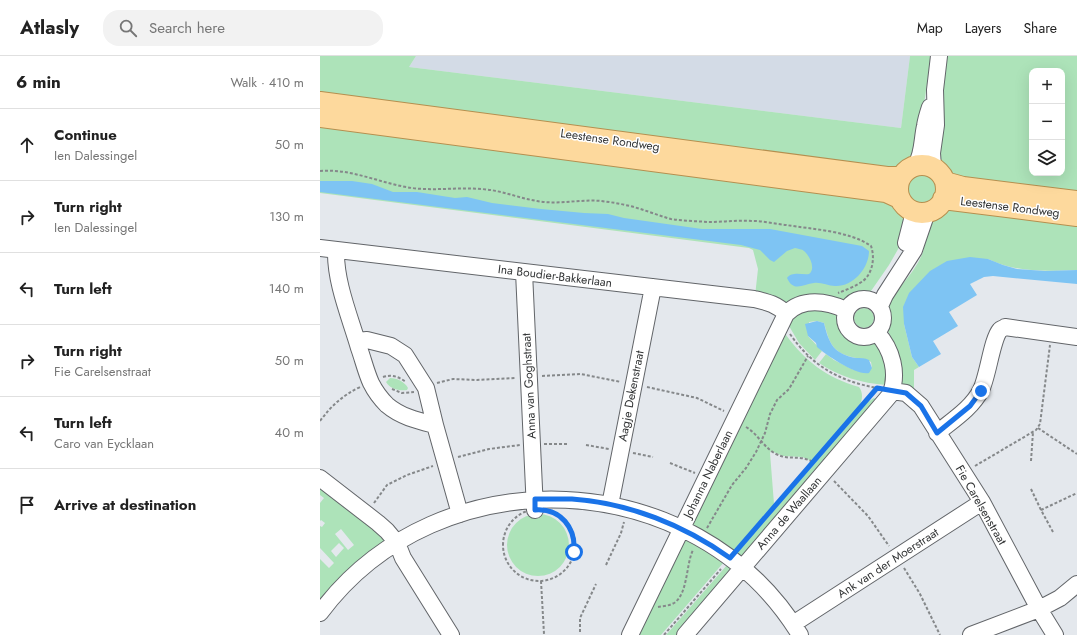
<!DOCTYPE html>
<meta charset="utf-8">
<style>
body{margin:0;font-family:Jost,sans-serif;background:#f2f2f2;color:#222}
.controls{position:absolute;right:12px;top:12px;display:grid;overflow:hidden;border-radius:8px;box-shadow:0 4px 16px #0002}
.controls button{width:36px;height:36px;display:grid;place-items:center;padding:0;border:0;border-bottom:1px solid #e0e0e0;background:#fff;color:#222;font:20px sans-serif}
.stop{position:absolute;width:12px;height:12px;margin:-9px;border:3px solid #1a73e8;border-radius:50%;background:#fff}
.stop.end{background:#1a73e8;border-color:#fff;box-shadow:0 1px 4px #0008}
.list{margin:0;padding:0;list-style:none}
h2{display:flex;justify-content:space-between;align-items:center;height:52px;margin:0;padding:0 16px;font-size:17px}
h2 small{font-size:13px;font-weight:400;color:#767676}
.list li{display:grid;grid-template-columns:26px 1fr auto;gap:12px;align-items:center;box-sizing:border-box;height:72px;padding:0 16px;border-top:1px solid #e0e0e0}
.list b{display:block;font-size:15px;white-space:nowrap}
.list p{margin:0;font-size:13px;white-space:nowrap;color:#767676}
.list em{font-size:13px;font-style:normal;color:#767676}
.icon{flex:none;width:22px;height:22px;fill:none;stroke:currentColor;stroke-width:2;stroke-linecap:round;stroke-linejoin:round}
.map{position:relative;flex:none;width:757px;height:579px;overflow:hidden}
header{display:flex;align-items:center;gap:24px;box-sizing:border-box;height:56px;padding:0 20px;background:#fff;border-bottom:1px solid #e0e0e0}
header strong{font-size:19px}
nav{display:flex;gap:22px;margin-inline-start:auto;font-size:14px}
.search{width:280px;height:36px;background:#f2f2f2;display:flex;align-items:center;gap:10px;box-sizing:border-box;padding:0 14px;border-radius:16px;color:#767676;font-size:15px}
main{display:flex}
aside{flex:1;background:#fff}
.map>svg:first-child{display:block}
.built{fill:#d3dbe6}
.green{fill:#ade3b9;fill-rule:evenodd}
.water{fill:#7ec4f3}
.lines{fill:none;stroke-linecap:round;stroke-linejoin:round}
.minor-casing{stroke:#626569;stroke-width:18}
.major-casing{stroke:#b58f4f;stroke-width:22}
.path{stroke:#85888a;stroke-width:2;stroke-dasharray:3 2;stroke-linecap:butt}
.minor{stroke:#fff;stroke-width:16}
.major{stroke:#fdd99d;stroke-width:20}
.route{stroke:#1a73e8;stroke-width:5}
.labels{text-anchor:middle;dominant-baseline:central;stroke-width:3;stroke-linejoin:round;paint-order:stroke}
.street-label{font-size:12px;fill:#333536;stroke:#fff}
</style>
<header>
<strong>Atlasly</strong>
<div class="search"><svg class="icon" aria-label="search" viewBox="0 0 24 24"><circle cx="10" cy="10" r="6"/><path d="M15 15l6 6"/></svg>Search here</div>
<nav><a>Map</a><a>Layers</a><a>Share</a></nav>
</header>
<main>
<aside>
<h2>6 min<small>Walk · 410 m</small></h2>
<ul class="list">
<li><svg class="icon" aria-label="ahead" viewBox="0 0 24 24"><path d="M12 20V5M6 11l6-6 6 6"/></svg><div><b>Continue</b><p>Ien Dalessingel</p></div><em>50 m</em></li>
<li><svg class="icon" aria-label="right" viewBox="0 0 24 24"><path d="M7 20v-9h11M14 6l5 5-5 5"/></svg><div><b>Turn right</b><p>Ien Dalessingel</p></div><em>130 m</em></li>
<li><svg class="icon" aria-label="left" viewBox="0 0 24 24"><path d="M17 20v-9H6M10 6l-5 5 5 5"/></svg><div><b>Turn left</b></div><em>140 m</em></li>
<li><svg class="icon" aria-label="right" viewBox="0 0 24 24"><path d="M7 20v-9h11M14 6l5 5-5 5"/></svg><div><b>Turn right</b><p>Fie Carelsenstraat</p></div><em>50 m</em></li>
<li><svg class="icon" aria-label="left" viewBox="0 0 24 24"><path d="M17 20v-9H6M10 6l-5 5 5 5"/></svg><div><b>Turn left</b><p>Caro van Eycklaan</p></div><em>40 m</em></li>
<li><svg class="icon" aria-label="arrive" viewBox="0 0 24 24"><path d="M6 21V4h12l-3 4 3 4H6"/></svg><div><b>Arrive at destination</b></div></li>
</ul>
</aside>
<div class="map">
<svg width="757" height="579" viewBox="0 0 757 579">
<rect width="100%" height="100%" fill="#e4e8ed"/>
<path class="built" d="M 96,0 L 590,0 L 581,72 L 89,11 Z"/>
<path class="green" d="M 0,0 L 96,0 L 89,11 L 581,72 L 590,0 L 611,0 L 599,83 L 594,102 L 582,111 L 577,118 L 0,42 Z
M 626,0 L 757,0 L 757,139 L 630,124 L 627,116 L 617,106 L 617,86 ZM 712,15 L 742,15 L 742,117 L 712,117 Z
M 0,66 L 557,140 L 579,151 L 586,160 L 581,188 L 569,209 L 551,235 L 541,235 L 536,236 L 520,245 L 469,248 L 435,240 L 438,213 L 433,194 L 429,192 L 0,137 Z
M587 134a15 15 0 1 1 30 0a15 15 0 1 1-30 0Z
M 626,151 L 757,163 L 757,214 C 724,215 698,217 668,203 L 584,268 L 592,301 L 599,311 L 594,314 L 594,333 L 581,328 L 579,299 L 567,273 C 571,264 572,256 567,247 C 578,233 602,208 604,191 C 605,188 603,185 602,182 L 611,161 Z
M 496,251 L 518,258 L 521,272 L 529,282 L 541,287 L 554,286 L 558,287 L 567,302 L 566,329 C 541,327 520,321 499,307 L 506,298 L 514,304 L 534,314 L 552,312 L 551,306 C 545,302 543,303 536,302 C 512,297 510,288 504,267 L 497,265 L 489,266 L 488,280 L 502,295 L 495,304 L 479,287 L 469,270 L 470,260 Z
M534 262a10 10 0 1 1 20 0a10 10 0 1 1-20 0Z
M 464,278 L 466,279 C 485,305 507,322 539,331 C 543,336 543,344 539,350 L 492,405 L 482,401 L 463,400 L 451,395 L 450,397 L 454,448 L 413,495 L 399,485 L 370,468 Z
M 70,322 C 77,322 85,326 88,332 L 87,334 C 79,335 70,333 66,326 Z
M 554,342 L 557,344 L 423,503 L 416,498 L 548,346 Z
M 0,429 L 59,474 L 65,484 L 65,486 C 41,504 20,523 0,546 L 0,503 L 9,512 L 14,507 L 0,492 L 0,470 L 2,471 L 5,467 L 1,464 L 0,465 L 0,447 L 4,442 L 0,439 ZM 21,473 L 34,489 L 28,494 L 15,478 ZM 19,487 L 24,492 L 16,501 L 11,495 Z
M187 489a31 31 0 1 1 62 0a31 31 0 1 1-62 0Z
M 363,481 L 404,506 L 341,579 L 315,579 Z
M 407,509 L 412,513 L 359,579 L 346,579 Z"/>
<path class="water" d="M 0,125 L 32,125 L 52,128 L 73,136 L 97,136 L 135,142 L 147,141 L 172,147 L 221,153 L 264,157 L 288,158 L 304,162 L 382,173 L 450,173 L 542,190 L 549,195 C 549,212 533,231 515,230 C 508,230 501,226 494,227 C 483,228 474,237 467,222 C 472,215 482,219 489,218 C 496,213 490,200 484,195 C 482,193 478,193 475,192 L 467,195 L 454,206 L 450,204 L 440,194 L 421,189 L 0,136 Z
M 650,201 L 668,203 L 683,209 L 697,213 L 725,215 L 757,214 L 757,228 L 673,220 L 664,221 L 650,228 L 657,239 L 629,256 L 638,270 L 613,285 L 621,298 L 599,311 L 592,301 L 584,268 L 583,251 L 589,237 L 610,215 L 627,205 Z
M 497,265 L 504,267 C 509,288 514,298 536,302 C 541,302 545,302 549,304 L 552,312 L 549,317 C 537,320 506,299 497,291 L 496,287 L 488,280 L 485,268 Z"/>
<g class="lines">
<defs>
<path id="minor" d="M 596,109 C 603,98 602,83 605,70 C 606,63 608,57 610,51
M 613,111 L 612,97 L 616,69 L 615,34 L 619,0
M 586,187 L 594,156
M 0,192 L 434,243 C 447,246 457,248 466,258
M 16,194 C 15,226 30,261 39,292 C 43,303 46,316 51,327 C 55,335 61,343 67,349 C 81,361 99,365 115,369 L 140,458
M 204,216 L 215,454
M525 262a19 19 0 1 1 38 0a19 19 0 1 1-38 0Z
M 560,250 L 565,239 L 594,194 L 607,156
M 37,285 L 47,284 L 71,290 L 85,299 L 106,332 L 115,369
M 572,335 L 586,337 L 601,350 L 662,446 L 719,553 L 735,579
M 617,377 C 633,364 652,352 661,334 C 668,320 672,283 680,274 C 681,273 684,272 685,271 L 757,281
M 0,422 L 58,467 L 67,475 L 77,487 L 83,502 L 131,579
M 290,449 L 333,231
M 0,557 C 119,397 376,408 480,579
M 473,568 L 662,446
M 310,579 L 466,258 C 482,241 507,245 526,254
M 365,579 L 570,339 C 579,318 572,293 557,277
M 651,579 L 719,553 L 740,542 L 757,528"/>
<path id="major" d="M 0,46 L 567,121 L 581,121
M 0,61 L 566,136 L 579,142
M578 133a24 24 0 1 1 48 0a24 24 0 1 1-48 0Z
M 625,126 L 643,131 L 757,145
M 623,143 L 757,160"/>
</defs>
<use href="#minor" class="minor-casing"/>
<use href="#major" class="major-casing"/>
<path class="path" d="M 0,115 C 31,112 62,128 92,132 C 115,135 138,131 161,133 C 181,134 198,142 217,145 C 239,149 260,143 281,145 C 289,146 297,147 305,149 C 321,152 336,159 351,163 C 363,165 376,165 388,166 C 403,166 418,164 433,165 C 444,165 455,168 466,169 C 491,173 530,175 551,190 C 555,201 553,217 543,225 C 536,230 526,234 518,237
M 470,278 C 492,310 519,325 557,332
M 222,320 L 261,318 L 301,326
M 63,321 C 72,318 79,321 86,326
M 117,327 L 133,323 L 157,324 L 196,322
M 327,331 L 377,342 L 404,355
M 72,333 L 82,337 L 94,336
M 0,365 C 12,349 22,340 40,331
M 426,371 C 438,378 444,392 456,398 C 469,405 479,398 493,406
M 718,372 L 757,398
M 224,388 L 248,388
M 266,389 L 289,393
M 313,397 L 333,401
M 138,401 L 169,393 L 200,389
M 711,405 L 713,376
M 350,407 L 375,417
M 655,410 L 716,374 L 720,368 L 730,289
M 514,425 L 548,460 L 569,490
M 711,433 L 721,454
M 54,447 L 67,429 L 87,419 L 113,410
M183 489a36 36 0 1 1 72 0a36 36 0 1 1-72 0Z
M 387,472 L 412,429 L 426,412 L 436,396 L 445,377 L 450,358 L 457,344 L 469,333 L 488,300
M 733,476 L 721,454 L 757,437
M 416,494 L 557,332
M 286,509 L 301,477 L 304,466
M 584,512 L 600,538 L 620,579
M 221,525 L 224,578
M 338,551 C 343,550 349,550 354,547 C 368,538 366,508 373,494
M 260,576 L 260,562 L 276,528
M 344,579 L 401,513"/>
<use href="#minor" class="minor"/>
<use href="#major" class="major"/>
</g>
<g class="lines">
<path class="route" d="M 254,496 C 256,472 241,452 215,454 L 215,443 C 227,443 240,443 252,443 C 309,447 364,469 410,502 L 557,332 L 586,337 L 601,350 L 617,377 L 650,350 L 661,335"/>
</g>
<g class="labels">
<g class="street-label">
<text transform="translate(290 84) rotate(8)">Leestense Rondweg</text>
<text transform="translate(690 151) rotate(7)">Leestense Rondweg</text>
<text transform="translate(235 220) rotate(7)">Ina Boudier-Bakkerlaan</text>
<text transform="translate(209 330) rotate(-93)">Anna van Goghstraat</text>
<text transform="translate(311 340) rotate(-79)">Aagje Dekenstraat</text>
<text transform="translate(388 418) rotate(-64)">Johanna Naberlaan</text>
<text transform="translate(661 449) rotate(60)">Fie Carelsenstraat</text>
<text transform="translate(469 457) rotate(-49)">Anna de Waallaan</text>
<text transform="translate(568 507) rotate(-33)">Ank van der Moerstraat</text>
</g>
</g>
</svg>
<div class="controls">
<button>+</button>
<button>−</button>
<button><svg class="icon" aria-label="layers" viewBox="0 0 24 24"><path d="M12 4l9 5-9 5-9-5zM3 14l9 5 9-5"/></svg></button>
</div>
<div class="stop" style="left:254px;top:496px"></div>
<div class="stop end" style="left:661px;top:335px"></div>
</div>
</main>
